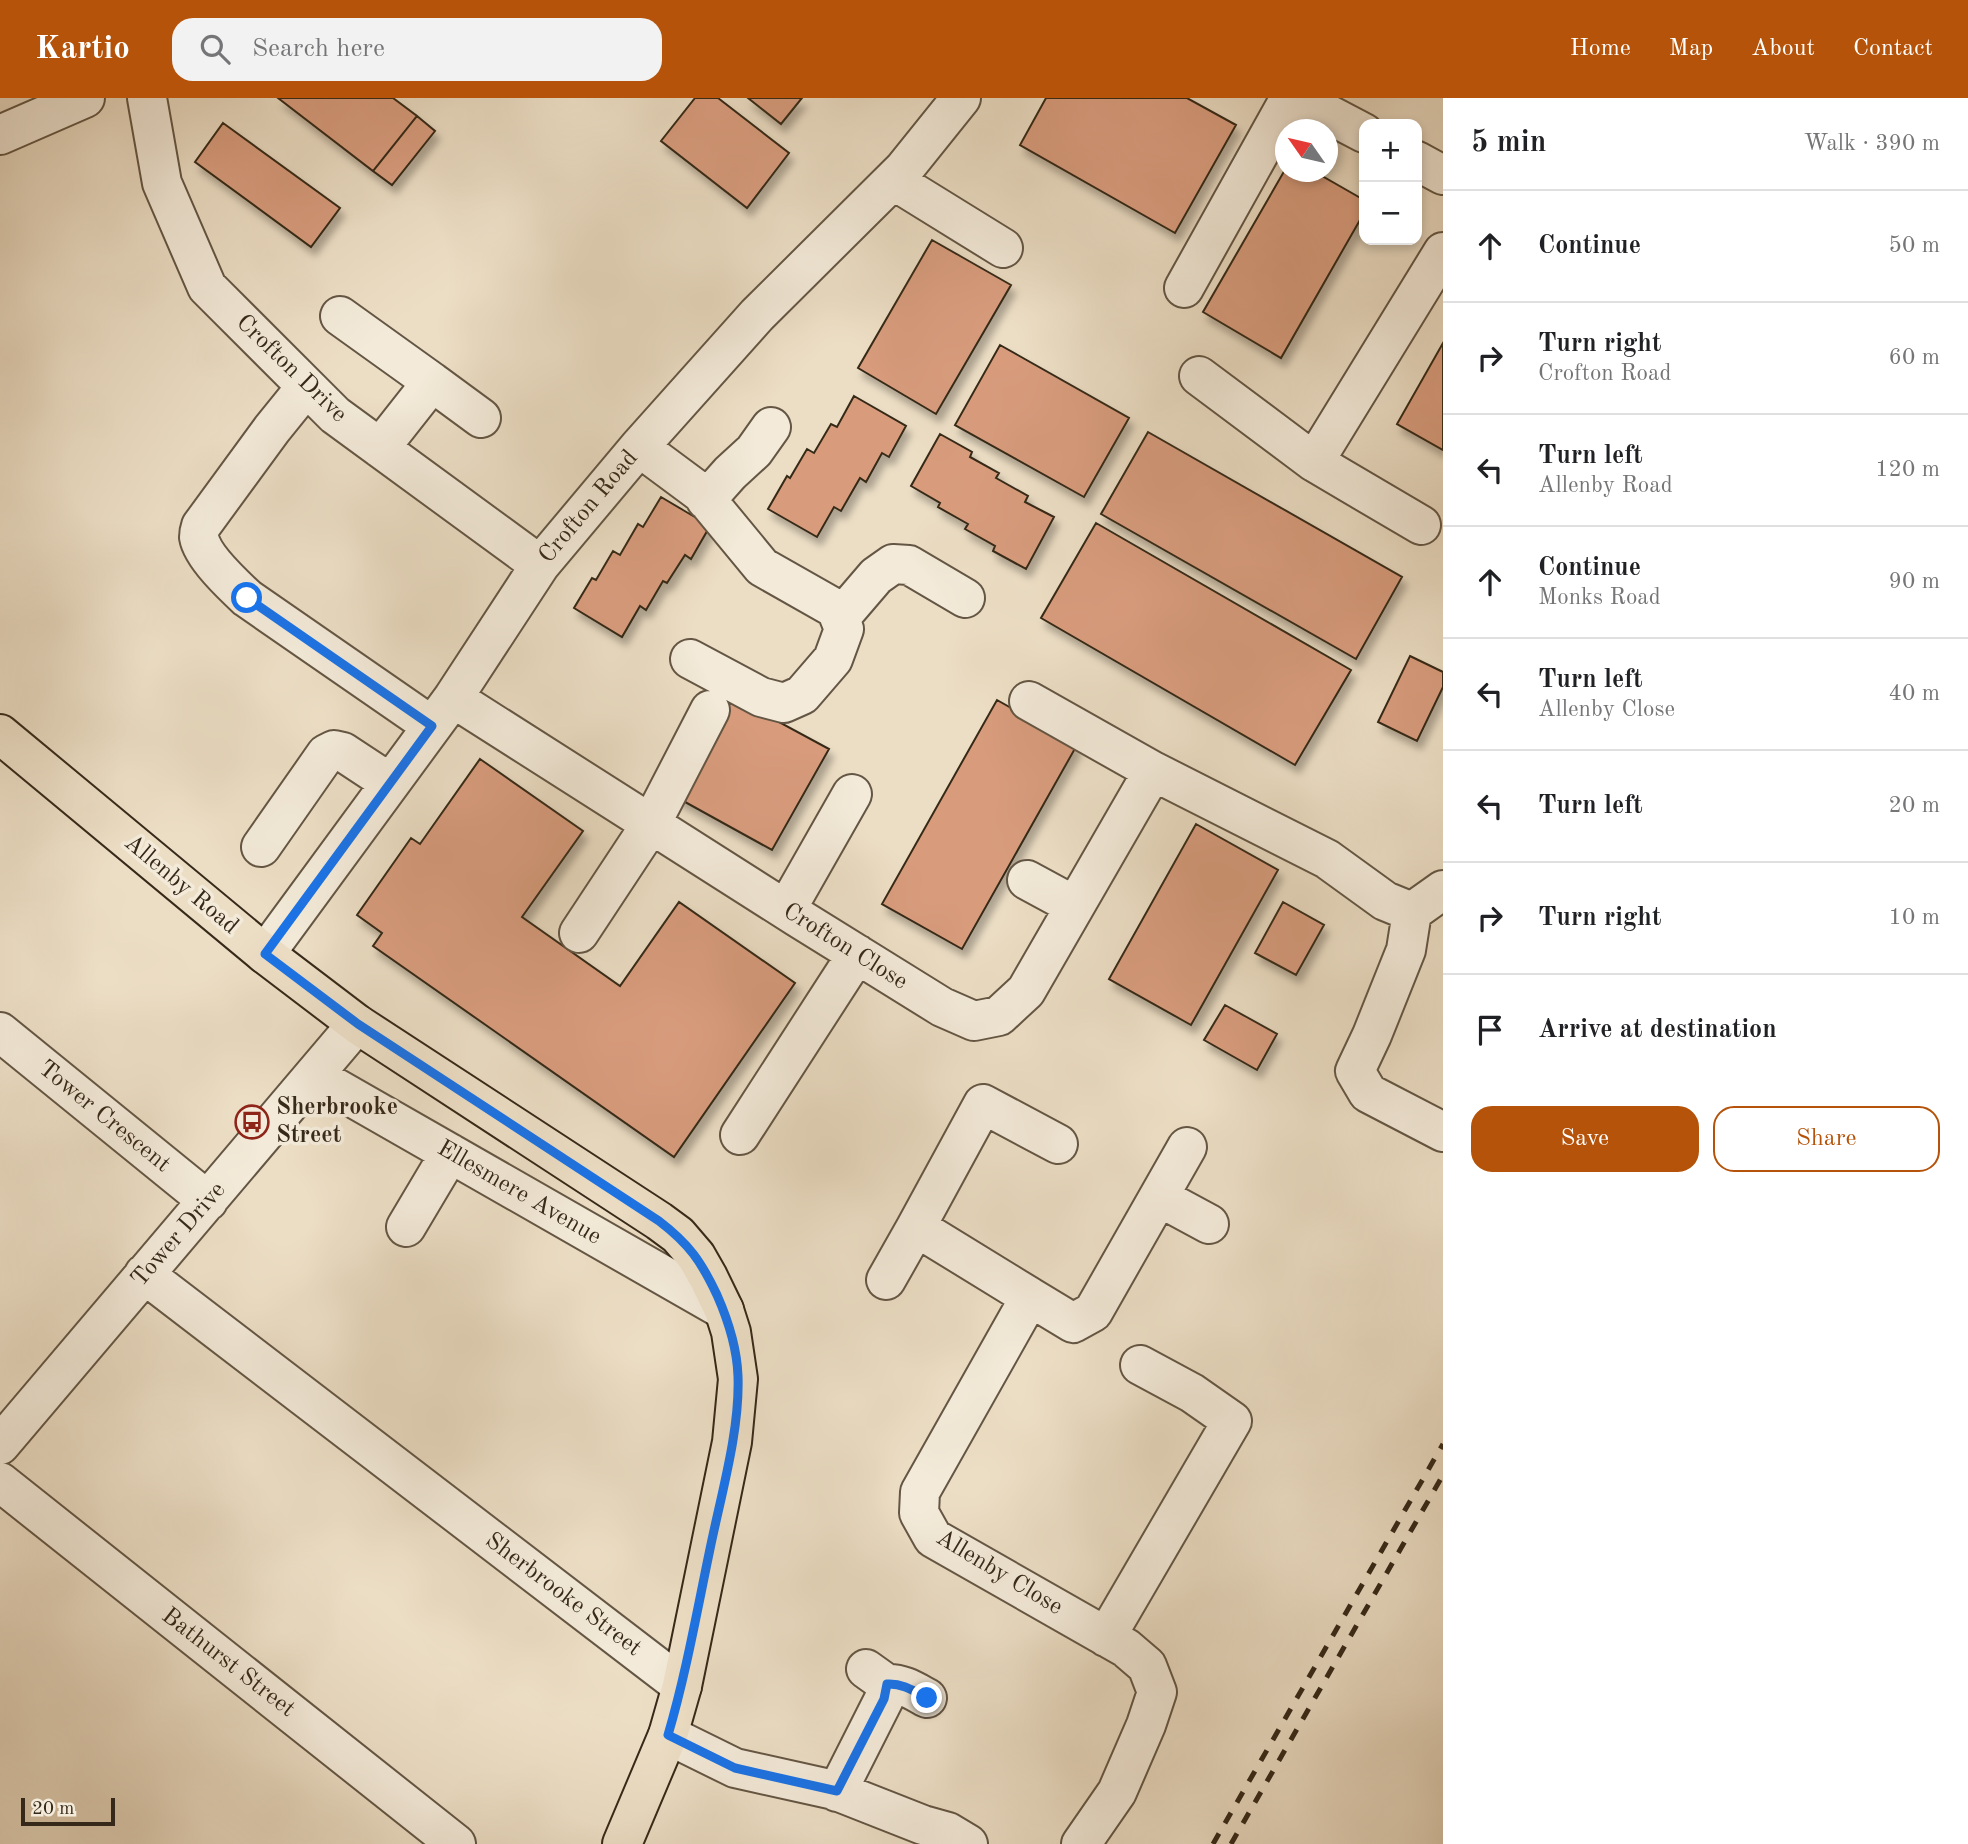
<!DOCTYPE html>
<meta charset="utf-8">
<style>
body{margin:0;font-family:"Old Standard TT",serif;background:#f2f2f2;color:#202124}
.controls{position:absolute;right:21px;top:21px;display:grid;overflow:hidden;border-radius:14px;box-shadow:0 4px 10px #0003}
.controls button{width:63px;height:63px;display:grid;place-items:center;padding:0;border:0;border-bottom:2px solid #e0e0e0;background:#fff;color:#202124;font:35px sans-serif}
.compass{position:absolute;left:1275px;top:21px;width:63px;height:63px;border-radius:50%;background:#fff;box-shadow:0 4px 10px #0003;rotate:304deg}
.scale{position:absolute;left:21px;bottom:18px;width:94px;box-sizing:border-box;padding-left:7px;border:4px solid #362919;border-top:0;font-size:19px;line-height:24px;white-space:nowrap;color:#362919;-webkit-text-stroke:5px #f3ead9;paint-order:stroke}
.stop{position:absolute;width:21px;height:21px;margin:-16px;border:5px solid #1a73e8;border-radius:50%;background:#fff}
.stop.end{background:#1a73e8;border-color:#fff;box-shadow:0 2px 7px #0008}
.list{margin:0;padding:0;list-style:none}
h2{display:flex;justify-content:space-between;align-items:center;height:91px;margin:0;padding:0 28px;font-size:30px}
h2 small{font-size:23px;font-weight:400;color:#757577}
.list li{display:grid;grid-template-columns:46px 1fr auto;gap:21px;align-items:center;box-sizing:border-box;height:112px;padding:0 28px;border-top:2px solid #e0e0e0}
.list b{display:block;font-size:26px;white-space:nowrap}
.list p{margin:0;font-size:23px;white-space:nowrap;color:#757577}
.list em{font-size:23px;font-style:normal;color:#757577}
.actions{display:flex;gap:14px;padding:21px 28px}
.actions a{flex:1;padding:16px 0;border:2px solid #b45309;border-radius:21px;text-align:center;font-size:24px;color:#b45309}
.actions .main{background:#b45309;color:#fff}
.icon{flex:none;width:38px;height:38px;fill:none;stroke:currentColor;stroke-width:2;stroke-linecap:round;stroke-linejoin:round}
.map{position:relative;flex:none;width:1443px;height:1746px;overflow:hidden}
header{display:flex;align-items:center;gap:42px;box-sizing:border-box;height:98px;padding:0 35px;background:#b45309;color:#fff}
header strong{font-size:33px}
nav{display:flex;gap:38px;margin-inline-start:auto;font-size:24px}
.search{width:490px;height:63px;background:#f2f2f2;display:flex;align-items:center;gap:18px;box-sizing:border-box;padding:0 24px;border-radius:21px;color:#757577;font-size:26px}
main{display:flex}
aside{flex:1;background:#fff}
.map>svg:first-child{display:block}
.building{fill:#d89c7d;stroke:#362919;stroke-width:2;filter:url(#shadow)}
.lines{fill:none;stroke-linecap:round;stroke-linejoin:round}
.minor-casing{stroke:#645644;stroke-width:42}
.major-casing{stroke:#362919;stroke-width:42}
.minor{stroke:#f3ead9;stroke-width:38}
.major{stroke:#ecdec5;stroke-width:38}
.rail{stroke:#362919;stroke-width:5;stroke-dasharray:12 12;stroke-linecap:butt}
.route{stroke:#1a73e8;stroke-width:9}
.labels{text-anchor:middle;dominant-baseline:central;stroke-width:7;stroke-linejoin:round;paint-order:stroke}
.street-label{font-size:24px;fill:#362919;stroke:#f3ead9}
.poi-label{font-size:24px;font-weight:bold;fill:#362919;stroke:#f3ead9;text-anchor:start}
</style>
<header>
<strong>Kartio</strong>
<div class="search"><svg class="icon" aria-label="search" viewBox="0 0 24 24"><circle cx="10" cy="10" r="6"/><path d="M15 15l6 6"/></svg>Search here</div>
<nav><a>Home</a><a>Map</a><a>About</a><a>Contact</a></nav>
</header>
<main>
<div class="map">
<svg width="1443" height="1746" viewBox="0 0 1443 1746">
<defs>
<filter id="shadow"><feDropShadow dx="4.5" dy="8" stdDeviation="3.5" flood-color="#0004"/></filter>
</defs>
<rect width="100%" height="100%" fill="#ecdec5"/>
<filter id="stains"><feTurbulence type="fractalNoise" baseFrequency=".00286" numOctaves="4"/><feColorMatrix values="0 0 0 0 .2 0 0 0 0 .09 0 0 0 0 .02 0 0 0 .5 -.17"/></filter>
<radialGradient id="worn" r=".72"><stop offset=".6" stop-color="#630" stop-opacity="0"/><stop offset="1" stop-color="#630" stop-opacity=".3"/></radialGradient>
<path class="building" d="M 278,0 L 393,0 L 417,18 L 373,73 Z
M 695,0 L 718,0 L 789,55 L 747,110 L 661,43 Z
M 748,0 L 802,0 L 781,26 Z
M 1046,0 L 1187,0 L 1236,27 L 1175,135 L 1020,47 Z
M 417,18 L 435,33 L 392,87 L 373,73 Z
M 223,25 L 340,110 L 311,149 L 195,64 Z
M 1286,70 L 1286,74 L 1315,74 L 1364,102 L 1364,115 L 1281,260 L 1203,214 Z
M 932,142 L 1011,187 L 936,316 L 858,270 Z
M 1443,245 L 1443,352 L 1397,326 Z
M 1000,247 L 1129,320 L 1084,399 L 955,327 Z
M 854,298 L 906,328 L 889,359 L 882,355 L 866,384 L 860,380 L 841,413 L 834,409 L 817,439 L 768,411 L 787,378 L 790,380 L 807,351 L 814,355 L 831,326 L 837,329 Z
M 1148,334 L 1402,479 L 1356,561 L 1101,416 Z
M 940,336 L 972,354 L 970,359 L 999,375 L 996,380 L 1028,398 L 1025,404 L 1054,419 L 1026,471 L 993,453 L 995,448 L 965,431 L 968,426 L 938,409 L 940,405 L 911,388 Z
M 661,399 L 710,428 L 691,461 L 685,457 L 667,485 L 663,483 L 646,512 L 640,508 L 622,539 L 574,510 L 592,480 L 596,482 L 613,453 L 620,457 L 638,426 L 643,429 Z
M 1096,425 L 1351,572 L 1295,667 L 1041,520 Z
M 1410,558 L 1443,574 L 1443,589 L 1417,643 L 1378,624 Z
M 731,598 L 829,651 L 772,752 L 676,699 Z
M 997,602 L 1077,647 L 962,851 L 882,806 Z
M 480,661 L 583,733 L 522,819 L 620,888 L 679,804 L 795,885 L 674,1059 L 373,848 L 382,835 L 357,817 L 411,740 L 420,746 Z
M 1196,726 L 1278,772 L 1191,927 L 1109,881 Z
M 1283,804 L 1324,827 L 1296,877 L 1255,855 Z
M 1225,907 L 1277,936 L 1257,972 L 1204,942 Z"/>
<g class="lines">
<defs>
<path id="minor" d="M 147,0 L 162,85 L 207,189 L 335,317 L 540,467
M 1297,0 L 1364,35
M 0,37 L 85,0
M 1417,63 L 1443,77
M 893,82 L 1003,150
M 1184,190 L 1290,0
M 340,218 L 432,284 L 380,350
M 1199,278 L 1314,364
M 432,284 L 481,320
M 306,289 L 272,331 L 201,428 C 200,431 199,436 199,439 C 202,458 233,487 247,500 L 432,628
M 639,349 L 701,395 L 762,469 L 836,511 L 844,531 L 833,561 L 802,597 L 784,605 L 761,599 L 690,561
M 706,402 L 730,375 L 754,353 L 771,329
M 1421,427 L 1314,364 L 1443,154
M 840,520 L 876,478 L 893,466 L 909,467 L 965,500
M 453,600 L 797,819 L 942,909 L 974,923 L 999,918 L 1026,893 L 1153,673 L 1327,761 L 1385,803 L 1412,814 L 1443,792
M 1029,603 L 1153,673
M 261,749 L 326,656 L 334,652 L 343,654 L 390,685
M 1027,782 L 1075,808
M 786,812 L 852,696
M 1412,814 L 1406,852 L 1372,937 L 1355,973 L 1368,995 L 1443,1034
M 579,835 L 651,726 L 710,612
M 265,856 L 453,600 L 540,467 L 639,349 L 757,217 L 904,71 L 961,0
M 0,934 L 208,1103
M 315,978 L 724,1212
M 740,1037 L 857,856
M 1159,1099 L 1209,1126
M 406,1129 L 450,1055
M 916,1129 L 983,1006 L 1058,1046
M 144,1176 L 682,1588
M 886,1182 L 916,1129 L 1030,1199 L 920,1394 L 919,1415 L 933,1440 L 1126,1550 L 1147,1568 L 1157,1594 L 1146,1627 L 1117,1694 L 1081,1746
M 1030,1199 L 1073,1225 L 1093,1214 L 1187,1049
M 0,1347 L 357,926
M 0,1384 L 456,1746
M 1106,1539 L 1232,1323 L 1192,1295 L 1140,1267
M 887,1586 C 902,1585 914,1593 927,1600
M 668,1637 L 735,1670 L 834,1692 L 923,1727 L 948,1734 L 968,1746
M 837,1694 L 884,1601 L 887,1586 L 866,1571"/>
<path id="major" d="M 0,636 L 265,856 L 357,926 L 659,1123 L 678,1137 L 696,1158 L 708,1179 L 724,1212 L 731,1234 L 738,1281 L 732,1344 L 682,1588 L 668,1637 L 622,1746"/>
</defs>
<use href="#minor" class="minor-casing"/>
<use href="#major" class="major-casing"/>
<use href="#minor" class="minor"/>
<use href="#major" class="major"/>
<path class="rail" d="M 1213,1746 L 1443,1346
M 1231,1746 L 1443,1377"/>
</g>
<g class="lines">
<path class="route" d="M 247,500 L 432,628 L 265,856 L 358,926 L 659,1123 C 689,1146 701,1163 717,1197 C 728,1222 737,1250 738,1278 C 740,1333 721,1397 710,1451 C 697,1513 686,1576 668,1637 L 735,1670 L 837,1693 L 884,1601 L 887,1586 C 902,1585 914,1593 927,1600"/>
</g>
<defs>
<symbol id="bus-ring" viewBox="-11 -11 22 22"><circle r="9.5" fill="#f3ead9" stroke="#8f2418" stroke-width="1.5"/><path d="M-5-6H5V4H4V6H2V4H-2V6H-4V4H-5ZM-3.5-4V0h7V-4ZM-3.5 1.2v1.5H-2V1.2ZM2 1.2v1.5H3.5V1.2Z" fill="#8f2418"/></symbol>
</defs>
<g fill-rule="evenodd">
<use href="#bus-ring" x="233" y="1005" width="38" height="38"/>
</g>
<g class="labels">
<g class="street-label">
<text transform="translate(291 271) rotate(44)">Crofton Drive</text>
<text transform="translate(589 409) rotate(-50)">Crofton Road</text>
<text transform="translate(181 787) rotate(40)">Allenby Road</text>
<text transform="translate(845 849) rotate(32)">Crofton Close</text>
<text transform="translate(104 1019) rotate(39)">Tower Crescent</text>
<text transform="translate(519 1095) rotate(30)">Ellesmere Avenue</text>
<text transform="translate(179 1137) rotate(-49)">Tower Drive</text>
<text transform="translate(999 1475) rotate(31)">Allenby Close</text>
<text transform="translate(563 1497) rotate(37)">Sherbrooke Street</text>
<text transform="translate(228 1565) rotate(38)">Bathurst Street</text>
</g>
<g class="poi-label">
<text x="276" y="1010">Sherbrooke<tspan x="276" dy="28">Street</tspan></text>
</g>
</g>
<rect width="100%" height="100%" filter="url(#stains)"/>
<rect width="100%" height="100%" fill="url(#worn)"/>
</svg>
<div class="controls">
<button>+</button>
<button>−</button>
</div>
<svg class="compass" viewBox="-18 -18 36 36"><path d="M0-13l5 13h-10z" fill="#e53935"/><path d="M0 13l5-13h-10z" fill="#757577"/></svg>
<div class="scale">20 m</div>
<div class="stop" style="left:247px;top:500px"></div>
<div class="stop end" style="left:927px;top:1600px"></div>
</div>
<aside>
<h2>5 min<small>Walk · 390 m</small></h2>
<ul class="list">
<li><svg class="icon" aria-label="ahead" viewBox="0 0 24 24"><path d="M12 20V5M6 11l6-6 6 6"/></svg><div><b>Continue</b></div><em>50 m</em></li>
<li><svg class="icon" aria-label="right" viewBox="0 0 24 24"><path d="M7 20v-9h11M14 6l5 5-5 5"/></svg><div><b>Turn right</b><p>Crofton Road</p></div><em>60 m</em></li>
<li><svg class="icon" aria-label="left" viewBox="0 0 24 24"><path d="M17 20v-9H6M10 6l-5 5 5 5"/></svg><div><b>Turn left</b><p>Allenby Road</p></div><em>120 m</em></li>
<li><svg class="icon" aria-label="ahead" viewBox="0 0 24 24"><path d="M12 20V5M6 11l6-6 6 6"/></svg><div><b>Continue</b><p>Monks Road</p></div><em>90 m</em></li>
<li><svg class="icon" aria-label="left" viewBox="0 0 24 24"><path d="M17 20v-9H6M10 6l-5 5 5 5"/></svg><div><b>Turn left</b><p>Allenby Close</p></div><em>40 m</em></li>
<li><svg class="icon" aria-label="left" viewBox="0 0 24 24"><path d="M17 20v-9H6M10 6l-5 5 5 5"/></svg><div><b>Turn left</b></div><em>20 m</em></li>
<li><svg class="icon" aria-label="right" viewBox="0 0 24 24"><path d="M7 20v-9h11M14 6l5 5-5 5"/></svg><div><b>Turn right</b></div><em>10 m</em></li>
<li><svg class="icon" aria-label="arrive" viewBox="0 0 24 24"><path d="M6 21V4h12l-3 4 3 4H6"/></svg><div><b>Arrive at destination</b></div></li>
</ul>
<div class="actions"><a class="main">Save</a><a>Share</a></div>
</aside>
</main>
